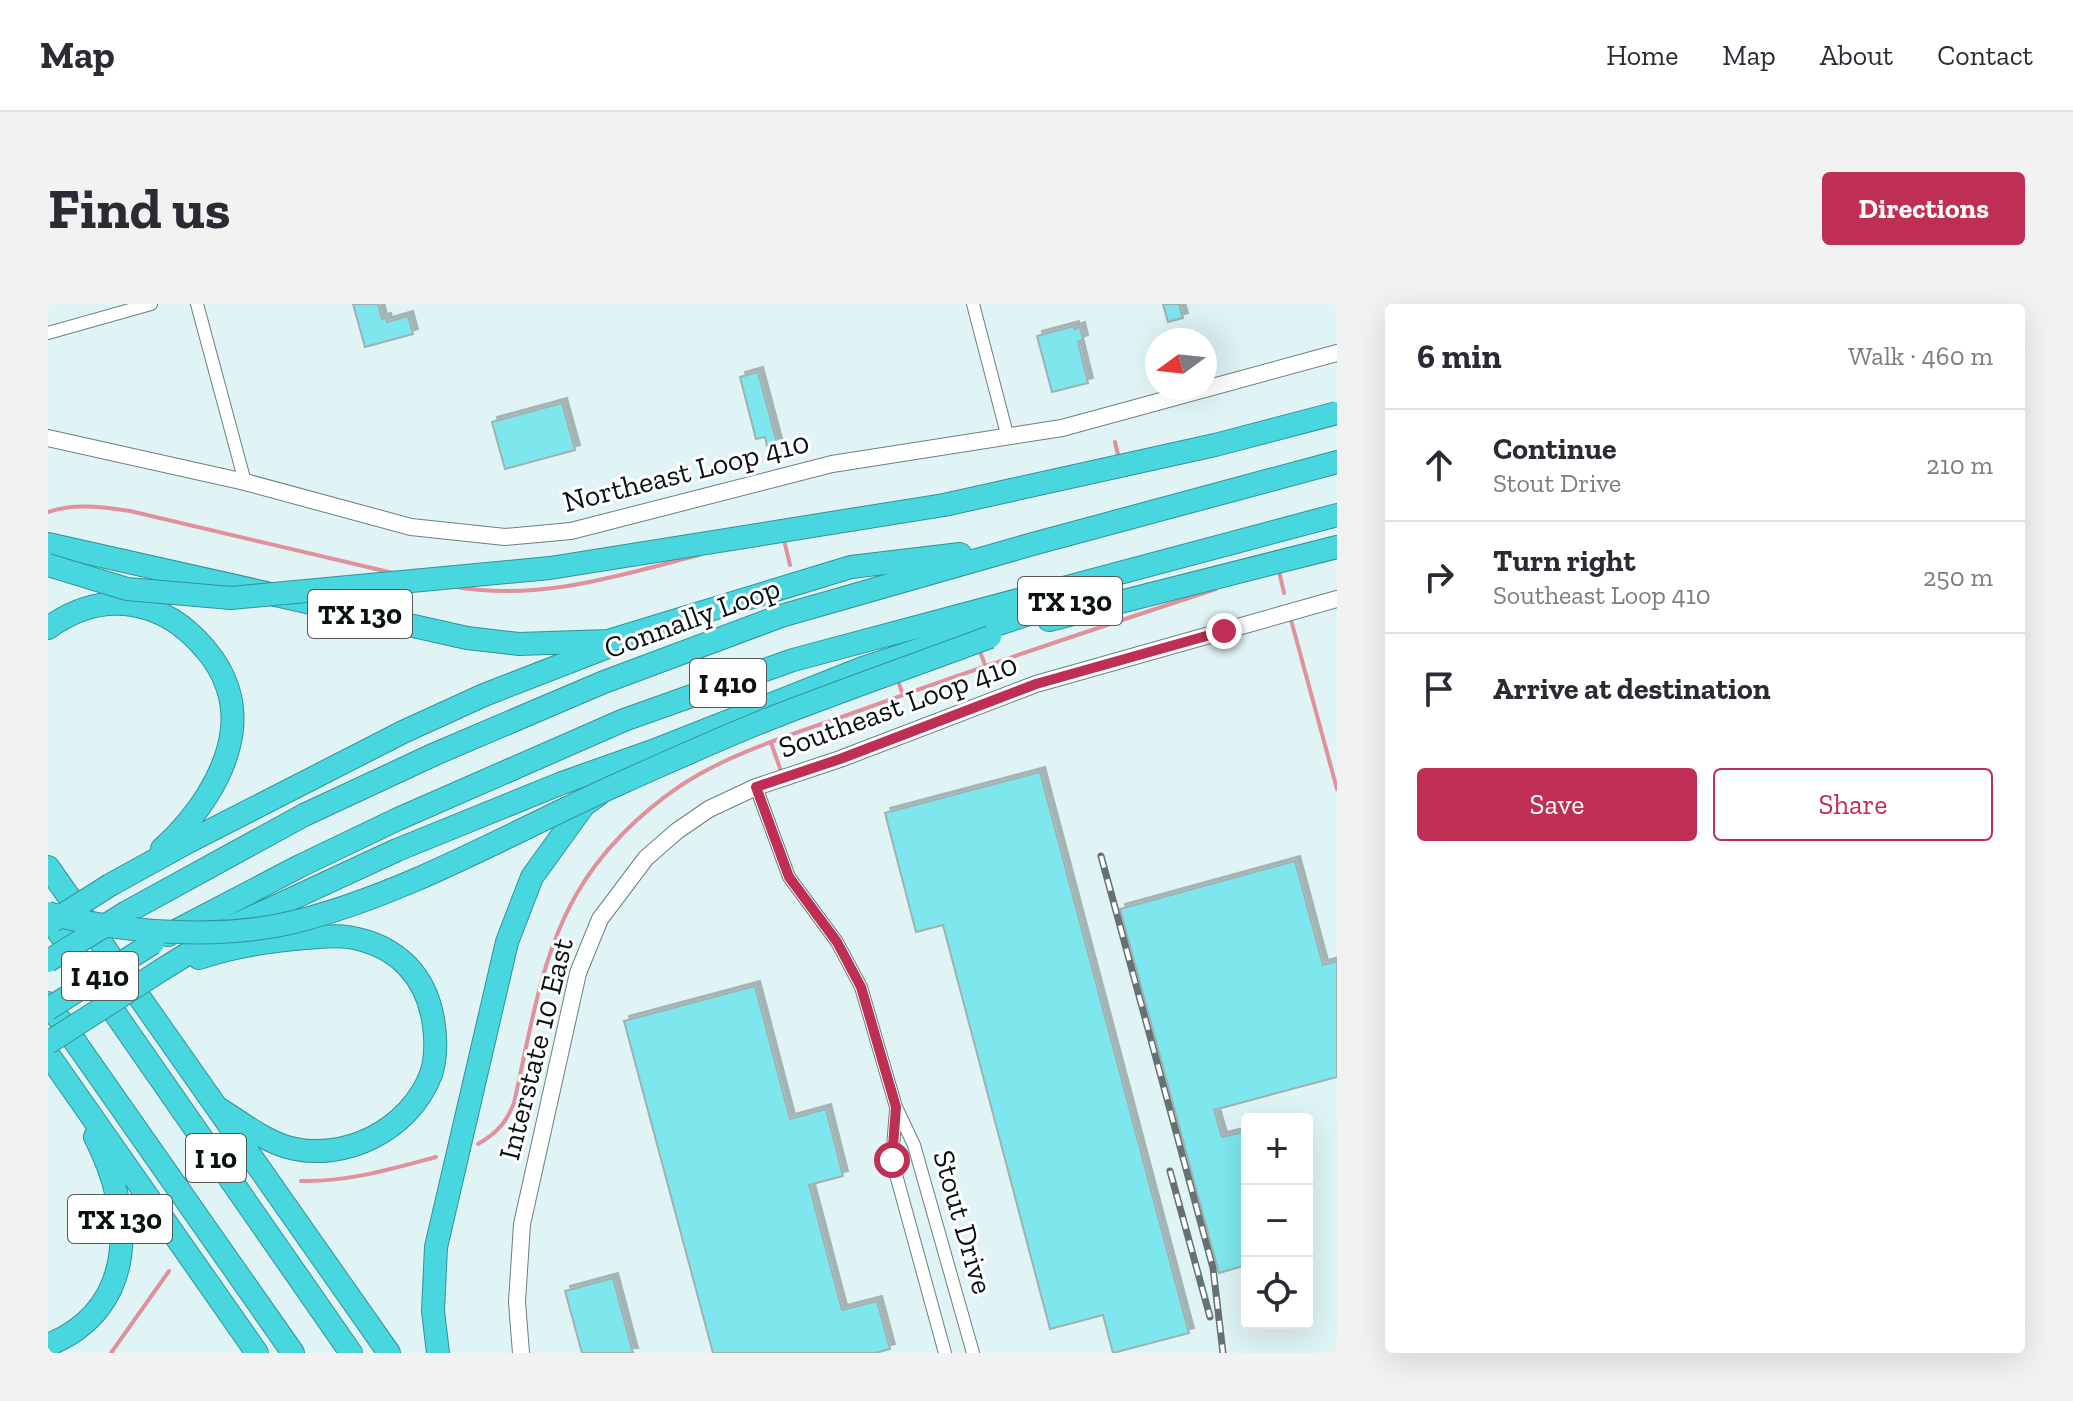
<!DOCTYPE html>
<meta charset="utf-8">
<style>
body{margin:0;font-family:"Zilla Slab",serif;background:#f2f2f3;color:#2b2b33}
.controls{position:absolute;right:24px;bottom:24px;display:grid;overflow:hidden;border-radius:8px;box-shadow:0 8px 32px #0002}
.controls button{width:72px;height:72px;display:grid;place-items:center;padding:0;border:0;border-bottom:2px solid #e1e1e2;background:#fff;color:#2b2b33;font:40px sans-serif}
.compass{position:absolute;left:1097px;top:24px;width:72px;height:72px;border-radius:50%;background:#fff;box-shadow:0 8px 32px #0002;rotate:255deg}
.stop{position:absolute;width:24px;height:24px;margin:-18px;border:6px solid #bf2f54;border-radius:50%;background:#fff}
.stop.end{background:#bf2f54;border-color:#fff;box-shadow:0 2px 8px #0008}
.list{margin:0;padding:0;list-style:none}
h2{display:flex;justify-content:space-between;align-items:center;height:104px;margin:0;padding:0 32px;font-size:34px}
h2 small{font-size:26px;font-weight:400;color:#7c7c81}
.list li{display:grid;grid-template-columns:52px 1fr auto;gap:24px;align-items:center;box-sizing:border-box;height:112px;padding:0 32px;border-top:2px solid #e1e1e2}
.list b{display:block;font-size:30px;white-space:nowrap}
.list p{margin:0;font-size:26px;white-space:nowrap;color:#7c7c81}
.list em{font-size:26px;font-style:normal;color:#7c7c81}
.actions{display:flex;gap:16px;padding:24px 32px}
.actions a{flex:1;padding:18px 0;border:2px solid #bf2f54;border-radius:8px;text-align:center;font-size:28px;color:#bf2f54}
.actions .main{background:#bf2f54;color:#fff}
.icon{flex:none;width:44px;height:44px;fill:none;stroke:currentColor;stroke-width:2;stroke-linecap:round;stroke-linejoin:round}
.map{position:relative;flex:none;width:1289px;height:1049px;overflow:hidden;border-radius:8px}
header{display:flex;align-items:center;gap:48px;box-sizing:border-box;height:112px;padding:0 40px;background:#fff;border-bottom:2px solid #e1e1e2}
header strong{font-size:38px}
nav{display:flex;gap:44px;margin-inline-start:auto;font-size:28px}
.intro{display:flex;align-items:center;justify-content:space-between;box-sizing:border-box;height:192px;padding:0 48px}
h1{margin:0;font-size:56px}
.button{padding:20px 36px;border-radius:8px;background:#bf2f54;color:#fff;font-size:28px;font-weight:700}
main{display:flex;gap:48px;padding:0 48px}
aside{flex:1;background:#fff;border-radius:8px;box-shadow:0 8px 32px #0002}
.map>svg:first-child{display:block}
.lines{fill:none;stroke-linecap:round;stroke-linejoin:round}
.stream{stroke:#e1919b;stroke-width:4}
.building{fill:#7ee7ee;stroke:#9fb1b2;stroke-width:2;filter:url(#shadow)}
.street-casing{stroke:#6d7f80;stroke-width:14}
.secondary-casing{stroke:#6d7f80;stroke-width:18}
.highway-casing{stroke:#339297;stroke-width:24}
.street{stroke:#fff;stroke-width:12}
.secondary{stroke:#fff;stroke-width:16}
.highway{stroke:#49d7df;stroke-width:22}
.rail-casing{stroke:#657272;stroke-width:7}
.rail{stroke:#fff;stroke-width:4;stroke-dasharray:12;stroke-linecap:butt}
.highway-bridge-casing{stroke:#339297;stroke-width:24;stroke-linecap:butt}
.highway-bridge{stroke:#49d7df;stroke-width:22}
.route{stroke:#bf2f54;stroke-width:10}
.labels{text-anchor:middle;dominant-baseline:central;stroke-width:6;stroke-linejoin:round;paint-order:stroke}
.shield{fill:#fff;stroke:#545959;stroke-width:2}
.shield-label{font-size:28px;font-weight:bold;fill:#0b1212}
.street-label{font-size:30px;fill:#0b1212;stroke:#fff}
</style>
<header>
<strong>Map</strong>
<nav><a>Home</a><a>Map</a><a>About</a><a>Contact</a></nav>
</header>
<div class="intro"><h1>Find us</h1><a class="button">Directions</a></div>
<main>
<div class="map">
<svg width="1289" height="1049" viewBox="0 0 1289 1049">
<defs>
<filter id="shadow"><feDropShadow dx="5" dy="-5" stdDeviation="0" flood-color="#0004"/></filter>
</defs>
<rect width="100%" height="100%" fill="#e0f4f5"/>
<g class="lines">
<path class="stream" d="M 1067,138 L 1071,155
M 0,208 C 28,199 53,203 82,207 L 345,269
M 736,236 L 742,261
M 1231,267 L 1236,289
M 408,283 C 492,297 570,272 651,251
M 1243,316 L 1289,485
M 931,345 L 937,361
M 849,374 L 855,391
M 723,439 L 733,467
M 430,840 C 449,829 458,819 466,799 C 482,729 492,654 528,591 C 552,548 592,509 632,482 C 685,447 747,430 805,409 C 925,365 1046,325 1168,285
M 253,877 C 300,878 343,865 388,853
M 63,1049 L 121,967"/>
</g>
<path class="building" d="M 305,0 L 330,0 L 334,15 L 338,14 L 339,18 L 360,12 L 365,30 L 317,43 Z
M 1115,0 L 1131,0 L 1135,14 L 1120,18 Z
M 1026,22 L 1026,25 L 1032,23 L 1035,36 L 1030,38 L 1040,79 L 1004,88 L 989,32 Z
M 710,68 L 729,139 L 719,142 L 717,133 L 708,135 L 692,73 Z
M 514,99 L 527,146 L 457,165 L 444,118 Z
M 992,468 L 1141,1029 L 1065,1049 L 1055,1011 L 1002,1025 L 895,621 L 868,628 L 837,509 Z
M 1247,557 L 1275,661 L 1289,657 L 1289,773 L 1166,806 L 1174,833 L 1199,827 L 1199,961 L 1171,969 L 1072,605 Z
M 707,682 L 742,815 L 778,805 L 795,872 L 761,881 L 794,1006 L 829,997 L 842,1045 L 827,1049 L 665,1049 L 576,717 Z
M 565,974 L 585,1049 L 534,1049 L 517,987 Z"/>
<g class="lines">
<defs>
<path id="street" d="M 149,0 L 197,178
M 925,0 L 960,134
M 0,29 L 103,0
M 708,483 L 741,573 L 789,638 L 813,683 L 848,803 L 866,841 L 925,1049
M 848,806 L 844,856 L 897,1049"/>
<path id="secondary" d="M 0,134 L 197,178 L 363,223 L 457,233 L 523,227 L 784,160 L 1014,124 L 1289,49
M 473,1049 L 469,998 L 474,920 L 530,669 L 552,615 L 598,554 L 629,527 L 661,505 L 708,483 L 792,455 L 988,380 L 1289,295"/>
<path id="highway" d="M 0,240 L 419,334 L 471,340 L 560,337 L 803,263 L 912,250
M 1001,316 L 1289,243
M 0,324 C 55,284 116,295 158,346 C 177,368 187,396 184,425 C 179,471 147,515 114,545
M 0,563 L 341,1049
M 62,581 L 140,538 L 355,428 L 436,391 L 557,344
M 79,608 L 256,511 L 387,450 L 556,378 L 733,312 L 981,241 L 1289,158
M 0,613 L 303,1049
M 120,631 L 252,562 L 350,515 L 576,416 L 745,356 L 1289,211
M 151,654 C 186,642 220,637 258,634 C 271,633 287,631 300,633 C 350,641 380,673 386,722 C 388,736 388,756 383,770 C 362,826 296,859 239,843 C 215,836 191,817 170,804
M 115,665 L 183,623 L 349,546 L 514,479 L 610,445 L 815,364 L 1018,298
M 0,699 L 245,1049
M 0,750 L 209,1049
M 0,1041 C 91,1004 86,908 47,833
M 390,1049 L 385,1007 L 388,943 L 459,638 L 484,573 L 536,501 L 550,491"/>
</defs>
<use href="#street" class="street-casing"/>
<use href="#secondary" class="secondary-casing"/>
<use href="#highway" class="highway-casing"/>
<use href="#street" class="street"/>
<use href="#secondary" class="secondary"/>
<use href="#highway" class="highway"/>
<defs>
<path id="rail" d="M 1053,552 L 1165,964 L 1175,1049
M 1122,867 L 1162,1013"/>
</defs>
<use href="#rail" class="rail-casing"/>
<use href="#rail" class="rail"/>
<defs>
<path id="highway-bridge" d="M 0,261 L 79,285 L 183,294 L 502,264 L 896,201 L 1167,141 L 1289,109
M 0,609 C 72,629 173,636 246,618 C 362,589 467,526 575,478 C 627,455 679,431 731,411 C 801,384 872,359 942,333
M 5,617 L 62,581
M 0,657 L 79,608
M 0,705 L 105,639
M 0,739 L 115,665"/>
</defs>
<use href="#highway-bridge" class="highway-bridge-casing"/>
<use href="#highway-bridge" class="highway-bridge"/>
</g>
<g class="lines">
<path class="route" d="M 844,856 L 848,803 L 813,683 L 789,638 L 741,573 L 708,483 L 792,455 L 988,380 L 1176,327"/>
</g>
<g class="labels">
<g class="shield">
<rect x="970" y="273" width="104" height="48" rx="6"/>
<rect x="260" y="286" width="104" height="48" rx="6"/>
<rect x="642" y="355" width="76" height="48" rx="6"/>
<rect x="14" y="648" width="76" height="48" rx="6"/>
<rect x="138" y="830" width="60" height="48" rx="6"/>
<rect x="20" y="891" width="104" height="48" rx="6"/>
</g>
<g class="shield-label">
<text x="1022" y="297">TX 130</text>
<text x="312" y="310">TX 130</text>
<text x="680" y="379">I 410</text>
<text x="52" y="672">I 410</text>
<text x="168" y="854">I 10</text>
<text x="72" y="915">TX 130</text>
</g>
<g class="street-label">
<text transform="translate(638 168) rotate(-14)">Northeast Loop 410</text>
<text transform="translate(644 314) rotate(-20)">Connally Loop</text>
<text transform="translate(850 402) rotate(-20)">Southeast Loop 410</text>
<text transform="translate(488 745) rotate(-76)">Interstate 10 East</text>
<text transform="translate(915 918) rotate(74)">Stout Drive</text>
</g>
</g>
</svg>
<div class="controls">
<button>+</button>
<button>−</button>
<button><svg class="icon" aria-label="locate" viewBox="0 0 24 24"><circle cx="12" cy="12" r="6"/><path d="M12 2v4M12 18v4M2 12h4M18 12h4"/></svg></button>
</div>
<svg class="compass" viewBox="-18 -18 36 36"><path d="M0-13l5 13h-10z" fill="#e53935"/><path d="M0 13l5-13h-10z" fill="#7c7c81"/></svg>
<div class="stop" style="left:844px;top:856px"></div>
<div class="stop end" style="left:1176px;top:327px"></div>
</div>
<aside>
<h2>6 min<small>Walk · 460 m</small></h2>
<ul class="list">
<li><svg class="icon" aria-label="ahead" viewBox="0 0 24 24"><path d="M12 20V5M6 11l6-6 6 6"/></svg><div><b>Continue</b><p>Stout Drive</p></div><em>210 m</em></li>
<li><svg class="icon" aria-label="right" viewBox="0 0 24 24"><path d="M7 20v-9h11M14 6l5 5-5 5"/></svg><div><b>Turn right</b><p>Southeast Loop 410</p></div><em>250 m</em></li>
<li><svg class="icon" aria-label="arrive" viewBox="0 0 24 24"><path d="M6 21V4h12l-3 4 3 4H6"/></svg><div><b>Arrive at destination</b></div></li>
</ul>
<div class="actions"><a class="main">Save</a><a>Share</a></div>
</aside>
</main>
